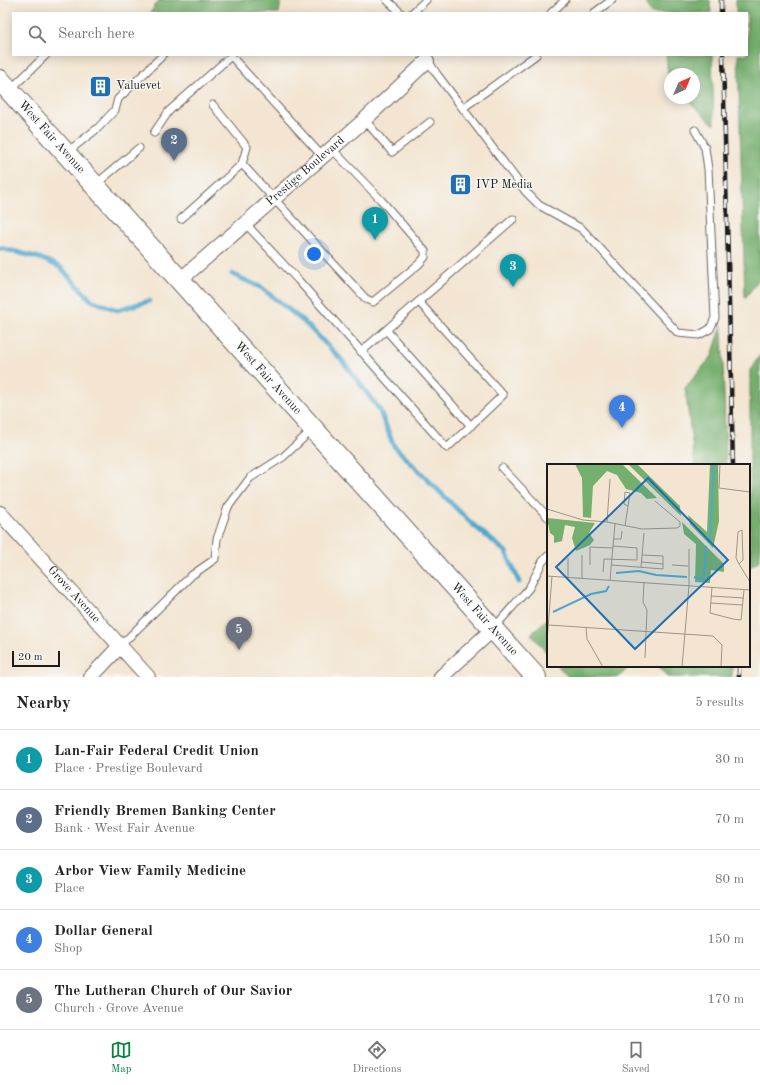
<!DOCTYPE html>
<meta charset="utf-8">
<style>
body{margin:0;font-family:"Old Standard TT",serif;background:#f2f2f2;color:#222}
.compass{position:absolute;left:664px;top:68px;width:36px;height:36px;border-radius:50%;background:#fff;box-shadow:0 2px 10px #0003;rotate:44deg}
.scale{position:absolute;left:12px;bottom:10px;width:48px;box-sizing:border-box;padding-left:4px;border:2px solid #1c1c1c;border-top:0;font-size:11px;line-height:14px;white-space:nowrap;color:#1c1c1c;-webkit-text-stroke:3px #f6f6f2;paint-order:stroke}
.you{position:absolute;left:314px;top:254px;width:14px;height:14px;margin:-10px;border:3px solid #fff;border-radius:50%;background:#1a73e8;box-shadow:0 0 0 6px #1a73e833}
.badge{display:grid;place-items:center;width:26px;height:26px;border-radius:50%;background:#0b8043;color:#fff;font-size:13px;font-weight:700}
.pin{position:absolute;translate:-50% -33px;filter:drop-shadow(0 1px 2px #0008)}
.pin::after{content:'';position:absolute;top:21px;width:14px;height:12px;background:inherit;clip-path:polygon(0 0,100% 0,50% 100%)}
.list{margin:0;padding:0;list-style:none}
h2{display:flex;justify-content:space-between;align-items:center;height:52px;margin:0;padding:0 16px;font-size:17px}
h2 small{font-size:13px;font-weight:400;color:#767676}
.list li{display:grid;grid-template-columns:26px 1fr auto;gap:12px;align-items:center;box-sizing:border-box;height:60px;padding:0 16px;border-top:1px solid #e0e0e0}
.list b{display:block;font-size:15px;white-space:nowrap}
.list p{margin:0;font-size:13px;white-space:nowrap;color:#767676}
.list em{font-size:13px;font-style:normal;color:#767676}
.icon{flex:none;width:22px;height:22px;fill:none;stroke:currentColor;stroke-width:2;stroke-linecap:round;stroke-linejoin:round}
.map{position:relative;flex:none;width:760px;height:677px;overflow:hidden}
.search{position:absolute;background:#fff;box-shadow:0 2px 10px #0003;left:12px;right:12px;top:12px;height:44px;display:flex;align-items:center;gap:10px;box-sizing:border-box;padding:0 14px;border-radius:0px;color:#767676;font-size:15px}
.sheet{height:352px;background:#fff}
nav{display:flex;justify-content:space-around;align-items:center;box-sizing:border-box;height:56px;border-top:1px solid #e0e0e0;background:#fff;font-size:11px;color:#767676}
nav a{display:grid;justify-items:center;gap:2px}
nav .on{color:#0b8043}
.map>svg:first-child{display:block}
.forest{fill:#74af6d;stroke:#486644}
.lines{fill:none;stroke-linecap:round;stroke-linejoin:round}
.stream{stroke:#50a8cd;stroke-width:5}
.lane-casing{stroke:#67625b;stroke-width:9}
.street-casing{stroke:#67625b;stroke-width:16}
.secondary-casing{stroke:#67625b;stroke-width:22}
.lane{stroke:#fff;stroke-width:7}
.street{stroke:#fff;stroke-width:14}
.secondary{stroke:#fff;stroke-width:20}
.rail-casing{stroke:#1c1c1c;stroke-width:4.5}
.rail{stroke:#f6f6f2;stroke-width:3;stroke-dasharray:9;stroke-linecap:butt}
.labels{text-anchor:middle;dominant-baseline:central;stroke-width:3;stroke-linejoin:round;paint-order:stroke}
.poi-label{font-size:12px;fill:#1c1c1c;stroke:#f6f6f2;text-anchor:start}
.street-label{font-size:12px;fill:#1c1c1c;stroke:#f6f6f2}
.inset-river{fill:none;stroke:#50a8cd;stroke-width:2}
.inset-road{fill:none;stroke:#9d9589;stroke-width:1}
.view{fill:#1f6fb2;fill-opacity:0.15;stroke:#1f6fb2;stroke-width:2}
.inset-edge{fill:none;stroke:#1c1c1c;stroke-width:2}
</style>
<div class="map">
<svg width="760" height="677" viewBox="0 0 760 677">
<rect width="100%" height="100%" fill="#f6f6f2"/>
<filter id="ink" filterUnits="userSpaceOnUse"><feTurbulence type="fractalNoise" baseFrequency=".025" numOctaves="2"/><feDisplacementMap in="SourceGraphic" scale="8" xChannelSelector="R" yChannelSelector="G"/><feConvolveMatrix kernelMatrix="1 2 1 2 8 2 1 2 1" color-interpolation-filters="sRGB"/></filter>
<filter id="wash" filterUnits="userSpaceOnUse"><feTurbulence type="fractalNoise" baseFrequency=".012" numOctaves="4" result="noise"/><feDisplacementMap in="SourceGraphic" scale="16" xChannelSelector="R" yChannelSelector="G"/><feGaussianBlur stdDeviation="0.9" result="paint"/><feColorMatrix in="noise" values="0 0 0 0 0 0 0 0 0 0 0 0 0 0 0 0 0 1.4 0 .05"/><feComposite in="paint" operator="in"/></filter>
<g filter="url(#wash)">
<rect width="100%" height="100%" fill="#f3e5d1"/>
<path class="forest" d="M 159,0 L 281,0 L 279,13 L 150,13 Z
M 644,0 L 710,0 L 711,13 L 651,13 Z
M 736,0 L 760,0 L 760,278 L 745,298 L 738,55 L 747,55 L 747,13 L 736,13 Z
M 666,55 L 712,55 L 714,125 L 686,98 L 694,98 L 694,74 L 670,74 L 670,84 L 669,83 Z
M 722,325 L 726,465 L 695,465 L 685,388 L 712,356 Z
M 760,355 L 760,560 L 750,567 L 750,370 Z
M 548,618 L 548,654 L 531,634 Z
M 558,666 L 630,666 L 619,677 L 568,677 Z
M 659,666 L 732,666 L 732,677 L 668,677 Z"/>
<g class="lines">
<path class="stream" d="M 0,248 L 40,258 L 60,267 L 91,300 L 117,310 L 149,301
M 232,274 L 262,288 L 303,321 L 341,359 L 379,409 L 394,446 L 472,524 L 506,552 L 519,582"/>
</g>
</g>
<g filter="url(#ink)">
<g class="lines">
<defs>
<path id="lane" d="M 387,0 L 401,13
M 412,13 L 426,0
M 551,13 L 565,0
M 594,13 L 612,0
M 427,59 L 436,73 L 526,192 L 539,205 L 582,229 L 678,333 L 699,335 L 710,329 L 715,318 L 708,169 L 705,148 L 695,130
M 11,89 L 46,55
M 213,105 L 247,147 L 242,164
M 463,108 L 536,55
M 364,119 L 392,152 L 430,122
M 154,133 L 169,111 L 231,56 L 322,156
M 66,153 L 98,128 L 115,110 L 118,99 L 163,55
M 95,185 L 139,148
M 181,219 L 242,164 L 366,299 L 373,302 L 419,264 L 425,257 L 425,251 L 381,200 L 331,148
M 245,223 L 298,280 L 447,448 L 503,395 L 419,302
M 386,330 L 471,426
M 361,352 L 513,219
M 502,468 L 548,517
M 493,629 L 529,588 L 543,561 L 548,556
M 120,646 L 192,575 L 215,559 L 217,539 L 228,507 L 250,478 L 283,457 L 312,430"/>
<g id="street">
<path id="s1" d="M 180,280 L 360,124 L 427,61"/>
<path id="s2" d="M 0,513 L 148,677"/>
<path d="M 91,677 L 120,646"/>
<path d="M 441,677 L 493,629"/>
</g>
<g id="secondary">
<path id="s3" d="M 0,80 L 536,677"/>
</g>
</defs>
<use href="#lane" class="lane-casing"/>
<use href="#street" class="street-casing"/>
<use href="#secondary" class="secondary-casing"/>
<use href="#lane" class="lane"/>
<use href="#street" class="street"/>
<use href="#secondary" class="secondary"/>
<defs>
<path id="rail" d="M 721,0 L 721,13
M 723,55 L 733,465
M 739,666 L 739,677"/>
</defs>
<use href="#rail" class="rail-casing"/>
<use href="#rail" class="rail"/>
</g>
</g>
<defs>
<symbol id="building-square" viewBox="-11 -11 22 22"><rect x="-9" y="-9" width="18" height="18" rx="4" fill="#1f6fb2" stroke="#f6f6f2"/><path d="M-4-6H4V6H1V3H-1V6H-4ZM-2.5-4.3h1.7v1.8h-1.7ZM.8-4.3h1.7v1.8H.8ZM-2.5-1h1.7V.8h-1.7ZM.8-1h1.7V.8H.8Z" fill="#fff"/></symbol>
</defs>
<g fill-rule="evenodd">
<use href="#building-square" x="88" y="74" width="25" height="25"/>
<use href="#building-square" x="448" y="172" width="25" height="25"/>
</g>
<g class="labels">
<g class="poi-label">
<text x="116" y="86">Valuevet</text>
<text x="476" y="185">IVP Media</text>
</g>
<g class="street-label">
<text stroke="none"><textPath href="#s3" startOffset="77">West Fair Avenue</textPath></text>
<text stroke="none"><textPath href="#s1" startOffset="166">Prestige Boulevard</textPath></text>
<text stroke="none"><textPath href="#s3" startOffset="401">West Fair Avenue</textPath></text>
<text stroke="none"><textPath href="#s2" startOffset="110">Grove Avenue</textPath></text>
<text stroke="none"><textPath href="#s3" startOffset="725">West Fair Avenue</textPath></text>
</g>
</g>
<g transform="translate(547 464)">
<rect width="203" height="203" fill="#f3e5d1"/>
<path d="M 28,0 L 75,0 L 110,34 L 100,35 L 94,29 L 79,25 L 70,11 L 60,7 L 46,22 L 44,54 L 36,53 L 35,14 ZM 81,0 L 90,0 L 133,42 L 134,52 ZM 163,0 L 171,0 L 172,57 L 166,84 L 143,60 L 141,51 L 160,68 ZM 0,54 L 48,59 L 42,69 L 47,76 L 43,81 L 29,87 L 25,74 L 28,63 L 18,61 L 15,77 L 7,79 L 7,72 L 3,69 ZM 135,58 L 177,100 L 177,108 L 164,106 L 163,119 L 148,118 L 149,80 L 137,70 Z" fill="#74af6d"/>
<path class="inset-river" d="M 163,77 L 167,0M 69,109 L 92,107 L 109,111 L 140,113M 147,113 L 153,115 L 157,113 L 159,82M 6,148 L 44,130 L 59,127 L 62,122"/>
<path class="inset-road" d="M 173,0 L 172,24 L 203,28M 63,15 L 60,58 L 95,65 L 130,64 L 133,62 L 133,58 L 108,37M 0,45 L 36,56 L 60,58M 78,62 L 83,29 L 78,28 L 77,40 L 81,42M 67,75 L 74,75 L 75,67M 94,98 L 116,100M 192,100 L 196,96 L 195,66 L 191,68 L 189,94 L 192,100 L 203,118M 43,101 L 43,83 L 66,84M 65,101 L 116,105 L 116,92 L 95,91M 125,101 L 141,102M 94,103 L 97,69M 56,108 L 57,95 L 90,96 L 90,84 L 66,82M 0,112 L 203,126M 21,113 L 21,94M 35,114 L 35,91M 63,116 L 68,60M 97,118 L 96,138 L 100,146 L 98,194M 165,123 L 163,149 L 186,155 L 194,156 L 197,126M 164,132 L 197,134M 163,139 L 196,141M 2,161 L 166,172 L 175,181 L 174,203M 39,163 L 40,175 L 56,203M 0,178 L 5,112M 135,203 L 142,122 L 142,85"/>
<path class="view" d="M 101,14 L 181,96 L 88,185 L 9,103 Z"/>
<rect width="203" height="203" class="inset-edge"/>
</g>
</svg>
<svg class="compass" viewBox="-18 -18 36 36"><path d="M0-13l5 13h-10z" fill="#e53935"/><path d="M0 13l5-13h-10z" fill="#767676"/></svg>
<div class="scale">20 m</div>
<div class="you"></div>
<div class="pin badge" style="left:375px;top:240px;background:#0f9aa8">1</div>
<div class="pin badge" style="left:174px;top:161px;background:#5c6f8a">2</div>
<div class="pin badge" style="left:513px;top:287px;background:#0f9aa8">3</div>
<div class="pin badge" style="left:622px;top:428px;background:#3f7fe0">4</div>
<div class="pin badge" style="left:239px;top:650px;background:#6b7280">5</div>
<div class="search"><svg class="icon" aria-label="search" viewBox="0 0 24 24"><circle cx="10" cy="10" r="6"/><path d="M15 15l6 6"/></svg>Search here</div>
</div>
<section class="sheet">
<h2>Nearby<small>5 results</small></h2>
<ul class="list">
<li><span class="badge" style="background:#0f9aa8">1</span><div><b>Lan-Fair Federal Credit Union</b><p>Place · Prestige Boulevard</p></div><em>30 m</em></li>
<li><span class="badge" style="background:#5c6f8a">2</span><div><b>Friendly Bremen Banking Center</b><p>Bank · West Fair Avenue</p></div><em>70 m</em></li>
<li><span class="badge" style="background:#0f9aa8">3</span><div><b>Arbor View Family Medicine</b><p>Place</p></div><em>80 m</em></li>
<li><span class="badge" style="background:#3f7fe0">4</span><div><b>Dollar General</b><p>Shop</p></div><em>150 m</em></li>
<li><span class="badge" style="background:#6b7280">5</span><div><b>The Lutheran Church of Our Savior</b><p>Church · Grove Avenue</p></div><em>170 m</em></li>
</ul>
</section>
<nav>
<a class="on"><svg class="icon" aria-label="map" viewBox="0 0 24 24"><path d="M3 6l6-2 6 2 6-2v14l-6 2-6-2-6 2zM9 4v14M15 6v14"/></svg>Map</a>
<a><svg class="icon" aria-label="directions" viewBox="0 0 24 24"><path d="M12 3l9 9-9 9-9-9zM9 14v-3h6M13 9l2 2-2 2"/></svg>Directions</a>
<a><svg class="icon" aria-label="saved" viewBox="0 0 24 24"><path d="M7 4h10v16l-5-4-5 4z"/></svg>Saved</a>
</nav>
